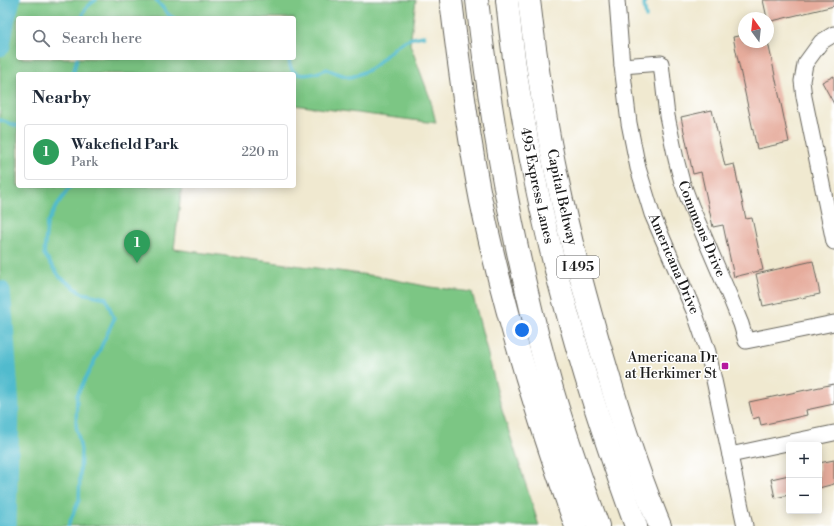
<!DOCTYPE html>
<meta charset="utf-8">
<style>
body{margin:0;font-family:"Libre Bodoni",serif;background:#f6f6f7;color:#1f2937}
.controls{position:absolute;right:12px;bottom:12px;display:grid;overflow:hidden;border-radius:4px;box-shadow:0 2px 10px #0003}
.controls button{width:36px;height:36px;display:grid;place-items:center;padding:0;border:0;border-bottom:1px solid #e0e1e3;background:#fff;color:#1f2937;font:20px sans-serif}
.compass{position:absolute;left:738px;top:12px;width:36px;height:36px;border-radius:50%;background:#fff;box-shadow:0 2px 10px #0003;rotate:345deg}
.you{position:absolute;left:522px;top:330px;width:14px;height:14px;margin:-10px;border:3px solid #fff;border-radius:50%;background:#1a73e8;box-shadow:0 0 0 6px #1a73e833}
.badge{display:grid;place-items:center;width:26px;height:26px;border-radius:50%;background:#0b8043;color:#fff;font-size:13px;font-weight:700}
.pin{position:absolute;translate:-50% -33px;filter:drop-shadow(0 1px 2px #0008)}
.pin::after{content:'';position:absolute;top:21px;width:14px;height:12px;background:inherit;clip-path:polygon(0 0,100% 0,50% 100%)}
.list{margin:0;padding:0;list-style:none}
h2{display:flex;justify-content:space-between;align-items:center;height:52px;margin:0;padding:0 16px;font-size:17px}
h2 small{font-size:13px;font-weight:400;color:#747a83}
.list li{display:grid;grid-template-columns:26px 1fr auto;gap:12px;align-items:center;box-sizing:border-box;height:56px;margin:0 8px 8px;padding:0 8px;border:1px solid #e0e1e3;border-radius:4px}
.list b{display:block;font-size:15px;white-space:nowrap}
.list p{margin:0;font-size:13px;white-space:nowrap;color:#747a83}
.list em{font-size:13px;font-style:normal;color:#747a83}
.icon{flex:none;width:22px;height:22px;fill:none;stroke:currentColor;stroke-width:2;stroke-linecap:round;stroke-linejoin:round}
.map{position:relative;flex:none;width:834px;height:526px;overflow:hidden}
.search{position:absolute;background:#fff;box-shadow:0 2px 10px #0003;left:16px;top:16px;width:280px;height:44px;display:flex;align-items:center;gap:10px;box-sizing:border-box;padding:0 14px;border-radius:4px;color:#747a83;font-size:15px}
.panel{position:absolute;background:#fff;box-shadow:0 2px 10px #0003;left:16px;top:72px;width:280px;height:116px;border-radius:4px}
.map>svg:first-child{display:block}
.green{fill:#7bc684;stroke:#4c7150;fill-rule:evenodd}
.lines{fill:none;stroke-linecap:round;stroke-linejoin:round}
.stream{stroke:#51bbcd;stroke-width:3.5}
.river{stroke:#51bbcd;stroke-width:21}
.building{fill:#e6ac9c}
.minor-casing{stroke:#66645b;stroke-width:17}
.highway-casing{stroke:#66645b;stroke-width:24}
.minor{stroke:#fff;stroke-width:15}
.highway{stroke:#fff;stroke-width:22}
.poi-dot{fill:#b5179e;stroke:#fff;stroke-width:1.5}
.labels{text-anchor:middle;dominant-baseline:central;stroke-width:3;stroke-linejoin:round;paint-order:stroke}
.shield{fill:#fff;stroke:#606060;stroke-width:1}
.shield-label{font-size:13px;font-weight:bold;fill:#1c1c1c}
.street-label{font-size:14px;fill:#1c1c1c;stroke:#fff}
.poi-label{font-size:14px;fill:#1c1c1c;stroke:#fff;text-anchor:end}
</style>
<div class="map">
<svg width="834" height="526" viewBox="0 0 834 526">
<rect width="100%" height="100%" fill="#fff"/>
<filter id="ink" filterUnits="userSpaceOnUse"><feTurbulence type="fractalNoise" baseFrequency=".025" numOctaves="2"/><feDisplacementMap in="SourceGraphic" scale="8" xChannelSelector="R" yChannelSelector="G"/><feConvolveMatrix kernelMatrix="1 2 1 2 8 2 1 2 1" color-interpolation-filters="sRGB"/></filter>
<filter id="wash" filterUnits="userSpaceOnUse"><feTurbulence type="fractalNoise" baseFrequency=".012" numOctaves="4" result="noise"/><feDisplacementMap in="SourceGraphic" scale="16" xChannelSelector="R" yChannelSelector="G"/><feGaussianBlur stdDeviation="0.9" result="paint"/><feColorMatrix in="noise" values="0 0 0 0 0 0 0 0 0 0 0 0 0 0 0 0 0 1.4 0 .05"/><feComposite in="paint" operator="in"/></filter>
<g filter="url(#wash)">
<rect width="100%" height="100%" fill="#f0e9d0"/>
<path class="green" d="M 0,0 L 416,0 L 410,44 L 430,98 L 436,123 L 294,105 L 294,74 L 18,74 L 18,186 L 182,186 L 174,249 L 376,276 L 430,287 L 472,292 L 502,410 L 539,526 L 0,526 ZM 18,18 L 294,18 L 294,58 L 18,58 Z"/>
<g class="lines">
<path class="stream" d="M 156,0 L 169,15 L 174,18
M 645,0 L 644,5 L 646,17
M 82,18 C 84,9 88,5 96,0
M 289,58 C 289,82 313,75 327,69 C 331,71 347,77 350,77 C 353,77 356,75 359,74 C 378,68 385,53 401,43 C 407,39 416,37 424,36
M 73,74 L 77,58
M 0,120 L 18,126
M 68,526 L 79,500 L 81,450 L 76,425 L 77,395 L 94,362 L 114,319 L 106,298 L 82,293 L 60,277 L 44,254 L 47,224 L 57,205 L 71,186"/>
<path class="river" d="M 0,46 L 5,18 L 10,0
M 0,291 L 3,323 L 9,407 L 6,526"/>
</g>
<g id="blocks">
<path class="building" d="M 763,0 L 834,0 L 834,6 L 768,22 L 768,18 L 767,18 Z
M 744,35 L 744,42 L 768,42 L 789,142 L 757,149 L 733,37 Z
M 834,76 L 834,104 L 822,82 Z
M 712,110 L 725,166 L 734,164 L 746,219 L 752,218 L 763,270 L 734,277 L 723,225 L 713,227 L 701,172 L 693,174 L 681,117 Z
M 813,261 L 820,294 L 763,306 L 756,274 Z
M 834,384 L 834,404 L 806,410 L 807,415 L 761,425 L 759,417 L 753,419 L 749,402 Z
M 834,460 L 834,484 L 819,488 L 819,463 Z
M 789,475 L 789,495 L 775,498 L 771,479 Z"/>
</g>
</g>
<g filter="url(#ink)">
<use href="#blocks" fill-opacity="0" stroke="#66645b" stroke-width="1"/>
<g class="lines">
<defs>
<g id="minor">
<path id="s1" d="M 617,0 L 622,66 L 629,123 L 638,168 L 652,214 L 694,311 L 708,352 L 745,526"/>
<path d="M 834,34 L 821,42 L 805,64 L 802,81 L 804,97 L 834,242"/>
<path id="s2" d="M 622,66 L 661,63 L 667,116 L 676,159 L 682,182 L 691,206 L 730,297 L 741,324 L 746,341 L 834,323"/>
<path d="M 730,455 L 834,433"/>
</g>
<g id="highway">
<path d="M 451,0 C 459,67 468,134 481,201 C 504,311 538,420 576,526"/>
<path d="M 477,0 C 491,125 514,250 547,371 C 561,424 580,475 598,526"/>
<path id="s3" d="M 507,0 C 525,180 574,357 636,526"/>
<path id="s4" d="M 529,0 C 536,61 545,122 558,182 C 569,235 583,288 598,340 C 616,402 635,466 660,526"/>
</g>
</defs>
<use href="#minor" class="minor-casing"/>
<use href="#highway" class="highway-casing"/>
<use href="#minor" class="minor"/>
<use href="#highway" class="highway"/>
</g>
</g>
<rect class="poi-dot" x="721" y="362" width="8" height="8" rx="2"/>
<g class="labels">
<rect class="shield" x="557" y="256" width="42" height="22" rx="3"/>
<g class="shield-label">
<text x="578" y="267">I 495</text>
</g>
<g class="street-label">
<text stroke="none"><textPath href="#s3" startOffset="188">495 Express Lanes</textPath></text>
<text stroke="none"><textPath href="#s4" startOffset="200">Capital Beltway</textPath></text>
<text stroke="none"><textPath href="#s2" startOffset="211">Commons Drive</textPath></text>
<text stroke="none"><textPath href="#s1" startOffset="272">Americana Drive</textPath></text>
</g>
<g class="poi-label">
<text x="717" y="358">Americana Dr<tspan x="717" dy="16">at Herkimer St</tspan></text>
</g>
</g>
</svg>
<div class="controls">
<button>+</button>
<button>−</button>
</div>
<svg class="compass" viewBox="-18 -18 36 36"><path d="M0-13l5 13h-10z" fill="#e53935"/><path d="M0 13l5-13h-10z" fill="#747a83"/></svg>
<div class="you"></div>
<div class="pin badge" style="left:137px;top:263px;background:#2e9e5b">1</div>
<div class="search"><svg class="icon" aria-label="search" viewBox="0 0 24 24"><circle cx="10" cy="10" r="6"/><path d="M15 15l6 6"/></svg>Search here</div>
<section class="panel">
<h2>Nearby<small></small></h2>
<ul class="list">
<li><span class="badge" style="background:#2e9e5b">1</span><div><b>Wakefield Park</b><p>Park</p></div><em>220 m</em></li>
</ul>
</section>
</div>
